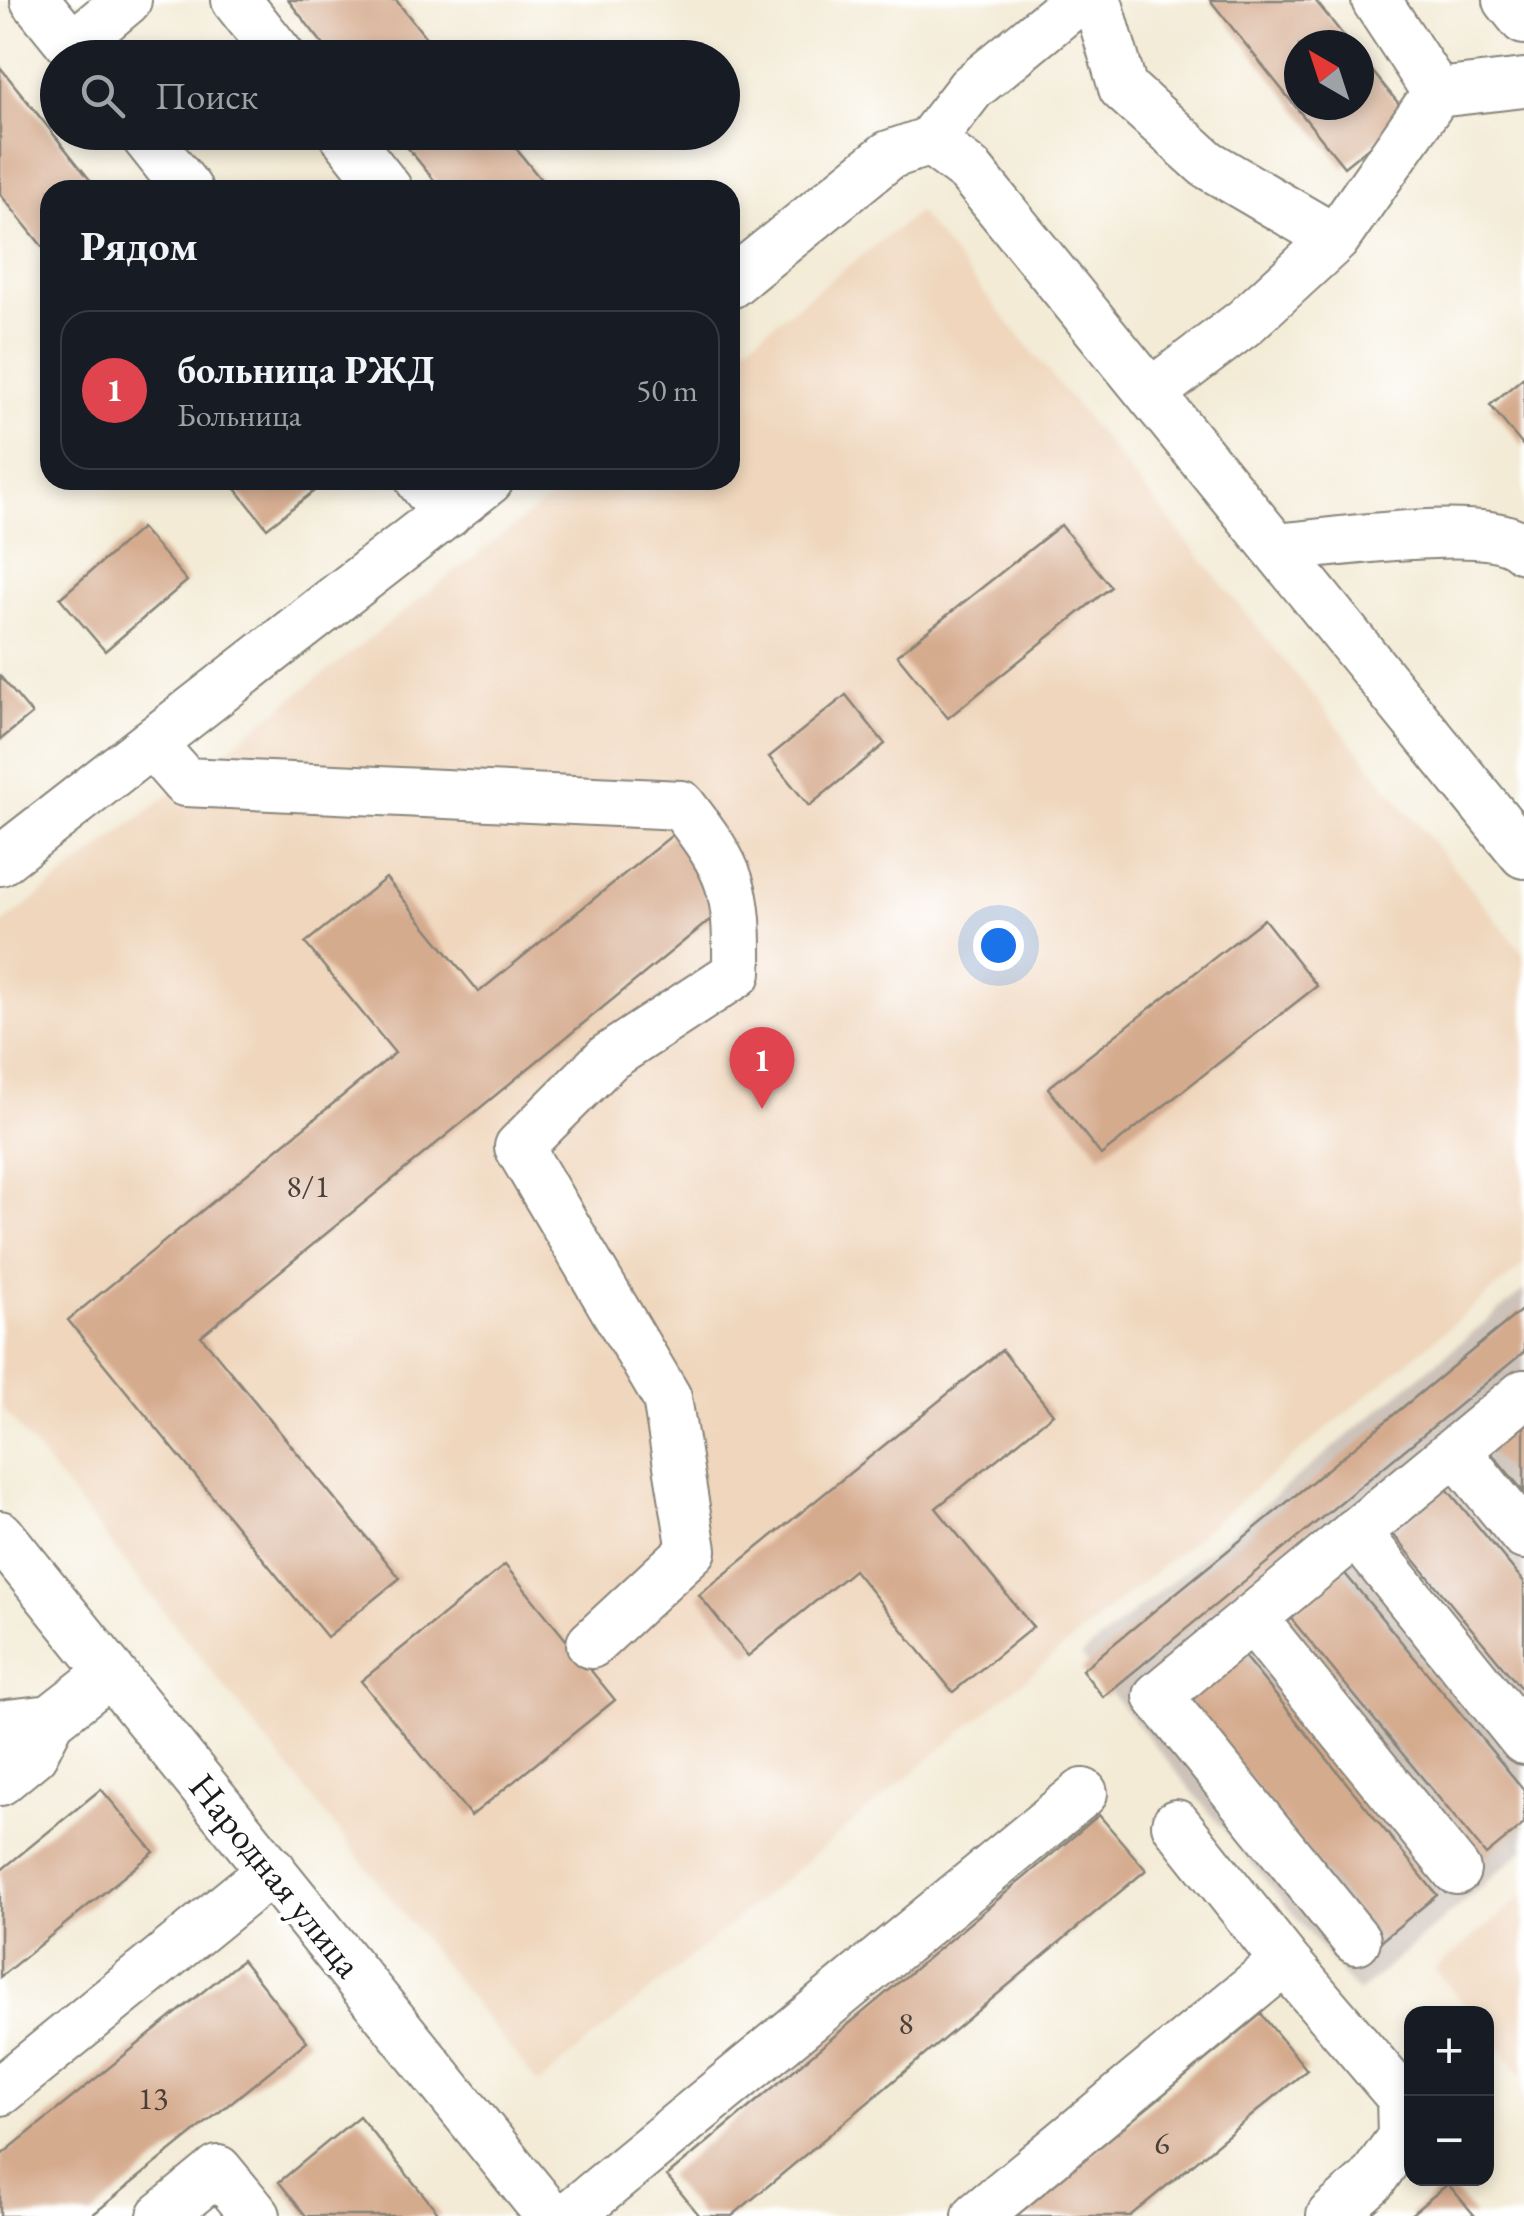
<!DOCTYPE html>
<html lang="ru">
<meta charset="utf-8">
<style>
body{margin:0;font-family:"EB Garamond",serif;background:#242831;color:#f1f3f6}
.controls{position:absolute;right:30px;bottom:30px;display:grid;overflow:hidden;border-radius:20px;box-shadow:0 5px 15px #0003}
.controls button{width:90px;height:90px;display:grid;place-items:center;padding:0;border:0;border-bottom:2px solid #363941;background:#171b24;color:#f1f3f6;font:50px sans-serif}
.compass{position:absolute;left:1284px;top:30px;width:90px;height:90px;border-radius:50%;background:#171b24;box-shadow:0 5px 15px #0003;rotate:321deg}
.you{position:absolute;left:998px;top:945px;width:35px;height:35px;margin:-25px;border:8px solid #fff;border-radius:50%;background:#1a73e8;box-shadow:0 0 0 15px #1a73e833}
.badge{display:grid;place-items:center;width:65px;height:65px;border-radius:50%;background:#db2777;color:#fff;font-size:32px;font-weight:700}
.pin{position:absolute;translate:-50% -82px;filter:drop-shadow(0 2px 5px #0008)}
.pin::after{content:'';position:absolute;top:52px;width:35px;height:30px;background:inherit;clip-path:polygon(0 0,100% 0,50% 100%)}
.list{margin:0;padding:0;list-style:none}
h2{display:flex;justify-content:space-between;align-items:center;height:130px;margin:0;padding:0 40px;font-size:42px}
h2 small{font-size:32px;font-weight:400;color:#9ea1a6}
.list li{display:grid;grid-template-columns:65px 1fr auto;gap:30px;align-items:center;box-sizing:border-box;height:160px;margin:0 20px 20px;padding:0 20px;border:2px solid #363941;border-radius:30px}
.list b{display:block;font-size:38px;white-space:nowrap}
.list p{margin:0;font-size:32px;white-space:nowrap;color:#9ea1a6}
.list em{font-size:32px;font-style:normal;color:#9ea1a6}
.icon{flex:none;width:55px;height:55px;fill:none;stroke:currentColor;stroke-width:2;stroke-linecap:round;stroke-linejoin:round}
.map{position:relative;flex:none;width:1524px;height:2216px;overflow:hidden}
.search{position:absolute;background:#171b24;box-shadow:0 5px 15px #0003;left:40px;top:40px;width:700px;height:110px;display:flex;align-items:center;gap:25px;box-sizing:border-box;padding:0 35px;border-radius:55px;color:#9ea1a6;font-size:38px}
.panel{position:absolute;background:#171b24;box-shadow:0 5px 15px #0003;left:40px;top:180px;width:700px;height:310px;border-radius:30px}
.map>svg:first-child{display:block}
.built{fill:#efd6bc}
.industrial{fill:#cdc2b9}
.building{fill:#d5ab8e}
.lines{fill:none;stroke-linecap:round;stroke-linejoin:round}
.minor-casing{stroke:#888479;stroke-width:52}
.minor{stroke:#fff;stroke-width:48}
.labels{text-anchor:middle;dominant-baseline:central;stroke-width:9;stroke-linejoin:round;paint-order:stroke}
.number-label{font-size:32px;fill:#4a4038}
.street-label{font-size:38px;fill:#1c1c1c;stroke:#fff}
</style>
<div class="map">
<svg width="1524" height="2216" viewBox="0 0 1524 2216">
<rect width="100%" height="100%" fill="#fff"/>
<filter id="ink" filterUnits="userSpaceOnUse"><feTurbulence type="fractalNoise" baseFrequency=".01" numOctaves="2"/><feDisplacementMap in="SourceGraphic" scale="20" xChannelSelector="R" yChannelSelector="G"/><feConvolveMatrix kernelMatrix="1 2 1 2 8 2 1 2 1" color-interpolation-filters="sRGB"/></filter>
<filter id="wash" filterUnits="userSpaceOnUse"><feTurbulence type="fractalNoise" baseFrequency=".0048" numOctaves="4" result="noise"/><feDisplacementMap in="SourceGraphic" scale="40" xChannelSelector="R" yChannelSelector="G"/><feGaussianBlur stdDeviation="2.25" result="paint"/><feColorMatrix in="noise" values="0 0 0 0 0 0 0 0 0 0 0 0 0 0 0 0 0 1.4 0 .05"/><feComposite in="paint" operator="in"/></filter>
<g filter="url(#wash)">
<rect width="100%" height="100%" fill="#f3ebd6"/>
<path class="built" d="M 918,212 L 1524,954 L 1524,1265 L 538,2084 L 0,1404 L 0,926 L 573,480 L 730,480 L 730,358 Z
M 1524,1896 L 1524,2079 L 1487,2033 L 1486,2014 L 1471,2013 L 1435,1969 Z"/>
<path class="industrial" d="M 1524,1290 L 1524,1850 L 1358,1993 L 1081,1656 Z"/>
<g id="blocks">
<path class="building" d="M 288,0 L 396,0 L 442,58 L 334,58 Z
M 1210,0 L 1315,0 L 1351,45 L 1299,45 L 1299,105 L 1359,105 L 1359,55 L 1408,115 L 1344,167 Z
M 0,67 L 98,190 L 50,190 L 50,256 L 0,194 Z
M 395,132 L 503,132 L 549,190 L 442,190 Z
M 1524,377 L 1524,447 L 1490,405 Z
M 229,480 L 328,480 L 267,528 Z
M 1061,525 L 1111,587 L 948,718 L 897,655 Z
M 141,528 L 187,581 L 105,651 L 60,598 Z
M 0,676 L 32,714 L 0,740 Z
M 846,695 L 885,744 L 809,806 L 769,757 Z
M 676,832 L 733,901 L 201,1336 L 400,1578 L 327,1637 L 68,1320 L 395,1053 L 305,943 L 386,878 L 479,992 Z
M 1264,919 L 1317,986 L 1101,1155 L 1048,1088 Z
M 1524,1308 L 1524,1352 L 1103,1697 L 1082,1670 Z
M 1002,1350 L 1053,1414 L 936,1508 L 1033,1627 L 953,1692 L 854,1570 L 748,1656 L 699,1595 Z
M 1524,1419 L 1524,1492 L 1488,1449 Z
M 1447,1489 L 1524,1582 L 1524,1692 L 1393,1534 Z
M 505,1565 L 615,1700 L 471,1816 L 361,1681 Z
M 1342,1570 L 1524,1790 L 1524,1824 L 1486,1855 L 1288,1615 Z
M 1244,1656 L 1437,1895 L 1381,1941 L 1187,1701 Z
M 101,1789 L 154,1852 L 0,1977 L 0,1871 Z
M 1099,1815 L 1146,1870 L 732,2216 L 700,2216 L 667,2176 Z
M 242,1960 L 307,2041 L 91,2216 L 0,2216 L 0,2156 Z
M 1261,2014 L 1307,2070 L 1130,2216 L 1016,2216 Z
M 359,2116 L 441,2216 L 306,2216 L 279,2182 Z
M 1448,2184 L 1475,2216 L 1409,2216 Z"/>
</g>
</g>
<g filter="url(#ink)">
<use href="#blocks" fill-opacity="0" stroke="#888479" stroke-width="2.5"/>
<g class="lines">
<defs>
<path id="minor" d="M 35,0 L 82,58
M 236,0 L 282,58
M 1097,0 L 1123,88 L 1207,164 L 1335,239
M 1508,0 L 1524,20
M 72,46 L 127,0
M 1437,93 L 1524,83
M 142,132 L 188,190
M 342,132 L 388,190
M 930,141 L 971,88 L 1078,0
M 730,284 L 889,155 L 930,141 L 970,171 L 1524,854
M 1151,393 L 1245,322 L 1335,239 L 1437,93 L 1376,0
M 420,480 L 447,514
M 1276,548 C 1326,544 1491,517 1524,549
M 151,743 L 185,782 L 681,805 C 733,872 738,887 737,973 L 609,1057 L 519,1147 L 667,1398 L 692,1550 L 591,1644
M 0,861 L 489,480
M 1456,1451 L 1524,1535
M 1356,1532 L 1524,1740
M 0,1535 L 550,2216
M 1252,1618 L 1456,1870
M 0,1729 L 7,1724 L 51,1719
M 0,1781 L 33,1754 L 51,1719 L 111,1672
M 1176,1824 L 1285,1961
M 1356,1940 L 1158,1696 L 1524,1394
M 0,2091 L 272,1870
M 162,2216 L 218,2170 L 256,2216
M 569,2216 L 1083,1793
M 977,2216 L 1285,1961 L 1401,2097 L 1402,2137 L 1371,2181 L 1331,2216"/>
</defs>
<use href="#minor" class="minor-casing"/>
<use href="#minor" class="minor"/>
</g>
</g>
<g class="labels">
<g class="number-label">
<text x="308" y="1186">8/1</text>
<text x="906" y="2023">8</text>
<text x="153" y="2098">13</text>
<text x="1162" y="2143">6</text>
</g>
<g class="street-label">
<text transform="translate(276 1875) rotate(51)">Народная улица</text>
</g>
</g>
</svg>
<div class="controls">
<button>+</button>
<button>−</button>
</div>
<svg class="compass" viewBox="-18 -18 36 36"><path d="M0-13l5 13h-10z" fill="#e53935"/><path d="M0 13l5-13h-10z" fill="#9ea1a6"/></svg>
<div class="you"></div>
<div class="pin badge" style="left:762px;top:1109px;background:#e0444e">1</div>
<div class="search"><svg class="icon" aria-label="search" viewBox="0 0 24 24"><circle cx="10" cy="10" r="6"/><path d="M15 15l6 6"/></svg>Поиск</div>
<section class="panel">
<h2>Рядом<small></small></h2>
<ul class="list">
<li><span class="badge" style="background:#e0444e">1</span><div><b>больница РЖД</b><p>Больница</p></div><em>50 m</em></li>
</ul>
</section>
</div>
